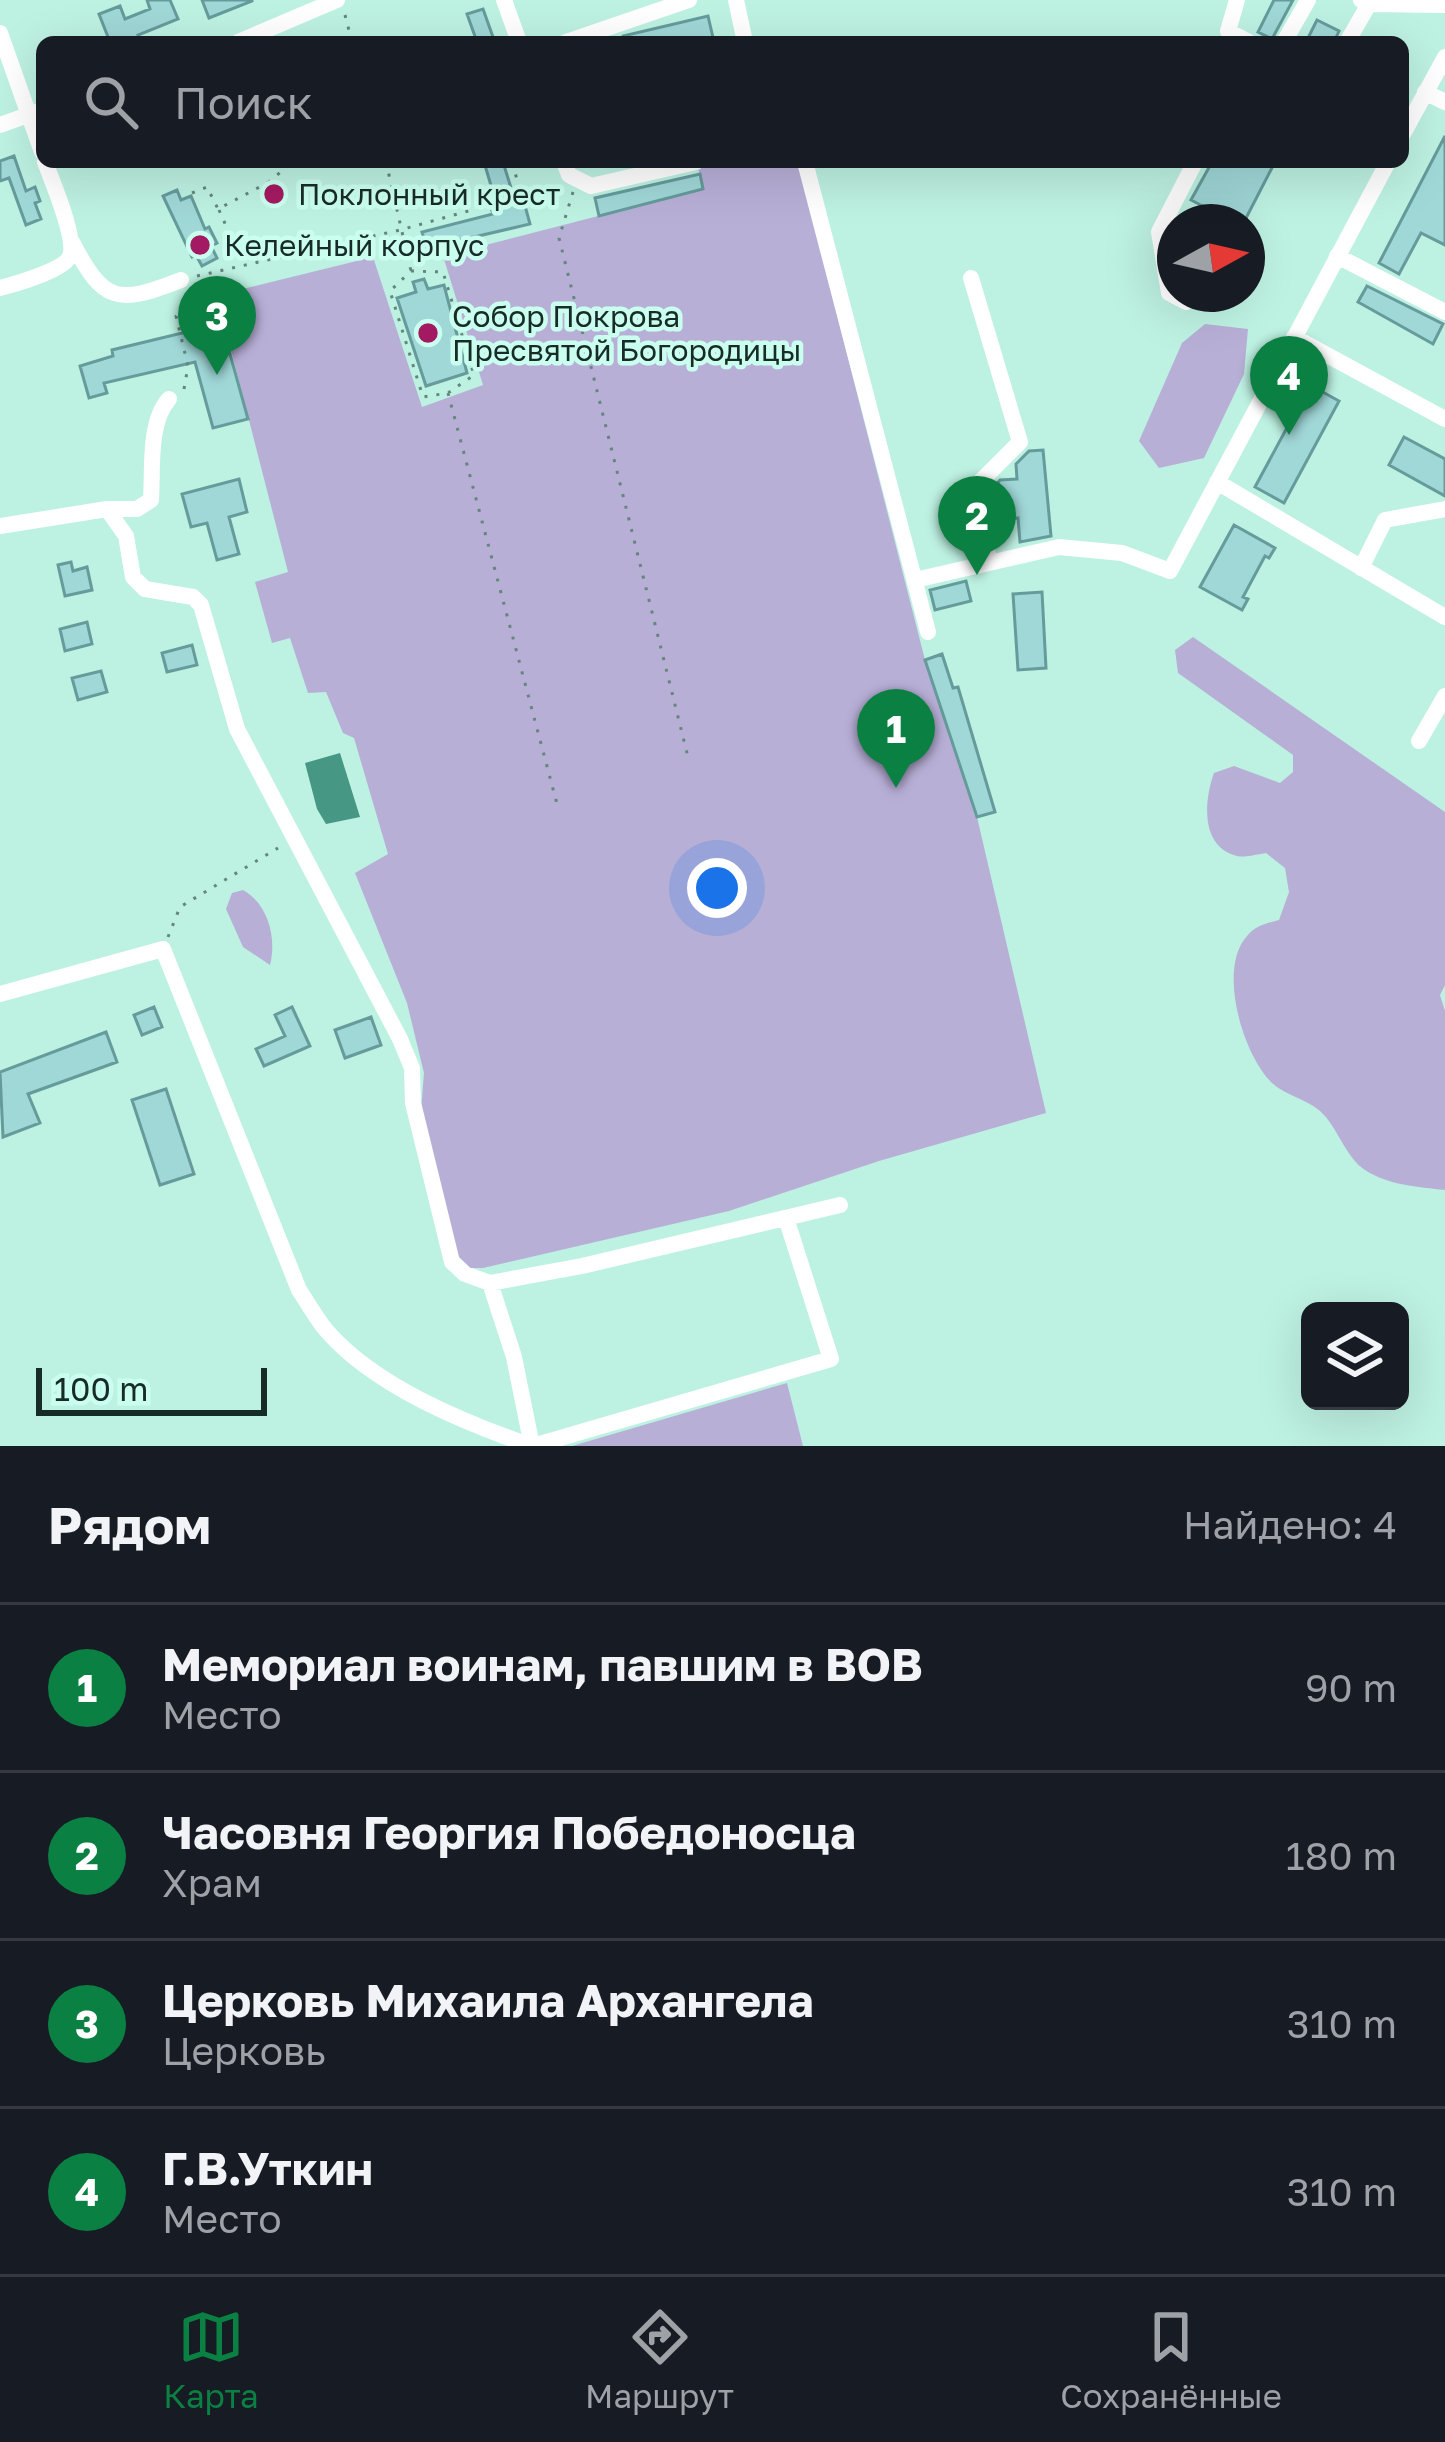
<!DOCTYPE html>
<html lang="ru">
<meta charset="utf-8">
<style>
body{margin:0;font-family:"Golos Text",sans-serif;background:#20242c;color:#f1f3f6}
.controls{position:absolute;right:36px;bottom:36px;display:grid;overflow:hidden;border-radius:18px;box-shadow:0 12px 48px #0002}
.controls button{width:108px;height:108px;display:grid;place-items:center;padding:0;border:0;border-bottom:3px solid #363941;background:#171b24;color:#f1f3f6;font:60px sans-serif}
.compass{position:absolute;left:1157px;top:204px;width:108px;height:108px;border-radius:50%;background:#171b24;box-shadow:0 12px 48px #0002;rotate:82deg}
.scale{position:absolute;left:36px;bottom:30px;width:231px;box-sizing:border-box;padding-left:12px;border:6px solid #182c27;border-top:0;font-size:33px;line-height:42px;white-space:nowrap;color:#182c27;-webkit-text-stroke:9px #caffef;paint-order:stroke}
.you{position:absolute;left:717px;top:888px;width:42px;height:42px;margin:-30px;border:9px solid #fff;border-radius:50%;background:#1a73e8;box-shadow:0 0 0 18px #1a73e833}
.badge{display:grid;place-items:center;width:78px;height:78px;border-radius:50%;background:#0b8043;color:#fff;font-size:39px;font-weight:700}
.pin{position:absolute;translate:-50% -99px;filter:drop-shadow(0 3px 6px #0008)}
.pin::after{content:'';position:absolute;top:63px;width:42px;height:36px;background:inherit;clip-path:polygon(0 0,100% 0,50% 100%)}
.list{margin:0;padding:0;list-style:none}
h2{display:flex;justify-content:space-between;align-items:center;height:156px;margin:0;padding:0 48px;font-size:51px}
h2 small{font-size:39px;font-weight:400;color:#9ea1a6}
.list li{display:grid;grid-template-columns:78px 1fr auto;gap:36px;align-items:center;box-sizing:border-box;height:168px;padding:0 48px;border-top:3px solid #363941}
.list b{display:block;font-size:45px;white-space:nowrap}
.list p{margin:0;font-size:39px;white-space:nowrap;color:#9ea1a6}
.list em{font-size:39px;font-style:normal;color:#9ea1a6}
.icon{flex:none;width:66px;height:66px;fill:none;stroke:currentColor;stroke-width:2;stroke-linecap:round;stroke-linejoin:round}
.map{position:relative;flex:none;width:1445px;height:1446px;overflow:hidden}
.search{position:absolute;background:#171b24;box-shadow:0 12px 48px #0002;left:36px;right:36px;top:36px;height:132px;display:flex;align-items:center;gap:30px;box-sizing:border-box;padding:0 42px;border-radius:18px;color:#9ea1a6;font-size:45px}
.sheet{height:828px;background:#171b24}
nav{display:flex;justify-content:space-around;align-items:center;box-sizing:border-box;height:168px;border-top:3px solid #363941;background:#171b24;font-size:33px;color:#9ea1a6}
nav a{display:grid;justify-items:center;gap:6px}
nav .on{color:#0b8043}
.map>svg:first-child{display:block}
.green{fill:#b8afd7}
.water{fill:#469784}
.building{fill:#a0d7d7;stroke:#659b9b;stroke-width:3}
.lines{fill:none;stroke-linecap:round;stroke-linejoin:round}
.path{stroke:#64867d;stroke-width:3;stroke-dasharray:3 9;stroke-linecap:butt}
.minor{stroke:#fff;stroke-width:16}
.poi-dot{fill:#a41a62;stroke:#caffef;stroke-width:4.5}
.labels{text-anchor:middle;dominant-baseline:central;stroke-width:9;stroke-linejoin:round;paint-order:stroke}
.poi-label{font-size:30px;fill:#182c27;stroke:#caffef;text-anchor:start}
</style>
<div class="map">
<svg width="1445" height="1446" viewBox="0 0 1445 1446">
<rect width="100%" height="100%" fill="#bdf1e2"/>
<path class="green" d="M 724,162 L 798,162 L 925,660 L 977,817 L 1046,1113 L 879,1161 L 729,1211 L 483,1268 L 470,1268 L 458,1256 L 421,1111 L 424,1073 L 407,1003 L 355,873 L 388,854 L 354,738 L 343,733 L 326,692 L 308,693 L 290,638 L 272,643 L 255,582 L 288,572 L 224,323 L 233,320 L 226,293 L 373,257 L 422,407 L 483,385 L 443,256 L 703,189 L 698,168 Z
M 1205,324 L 1248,329 L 1244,374 L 1204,458 L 1159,468 L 1139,441 L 1182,343 Z
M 1193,637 L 1445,812 L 1445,985 L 1440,995 L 1445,1011 L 1445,1190 C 1418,1187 1388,1185 1365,1170 C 1345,1157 1338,1127 1320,1111 C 1306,1099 1285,1095 1272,1083 C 1243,1055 1217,969 1247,936 C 1255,926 1267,923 1279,920 L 1289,892 L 1285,868 L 1266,853 C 1258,854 1245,858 1237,856 C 1200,847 1204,800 1214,773 L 1234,766 L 1280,783 L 1293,772 L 1293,755 L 1178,673 L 1175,650 Z
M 243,890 C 268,904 277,938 270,965 L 243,947 L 226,909 L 232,893 Z
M 787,1383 L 803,1446 L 572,1446 Z"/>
<path class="water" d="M 340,753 L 360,817 L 326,824 L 317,809 L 305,763 Z"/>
<path class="building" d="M 147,0 L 170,0 L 178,19 L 138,35 L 141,42 L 110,42 L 99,14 L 120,6 L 125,19 L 150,9 Z
M 202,0 L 252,0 L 252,1 L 209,18 Z
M 1274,0 L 1293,0 L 1272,39 L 1258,32 Z
M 483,9 L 493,37 L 477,42 L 467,14 Z
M 708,16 L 714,42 L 620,42 L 623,36 Z
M 1317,20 L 1339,31 L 1334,42 L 1306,42 Z
M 1445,136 L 1445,245 L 1421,233 L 1399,274 L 1379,263 Z
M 14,156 L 26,191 L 35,187 L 40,201 L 35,203 L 41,219 L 26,225 L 9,178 L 0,181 L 0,161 Z
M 484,162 L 503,162 L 516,204 L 524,202 L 530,224 L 427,248 L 422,232 L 493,214 L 492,211 L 498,209 Z
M 1212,162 L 1275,162 L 1244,222 L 1233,222 L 1191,200 Z
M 700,174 L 703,189 L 599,216 L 595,198 Z
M 177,190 L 181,200 L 191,196 L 205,229 L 209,227 L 217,243 L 211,246 L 217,258 L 202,266 L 196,255 L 192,257 L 163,196 Z
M 424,279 L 428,289 L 444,285 L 467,373 L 426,386 L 397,298 L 416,292 L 413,282 Z
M 1367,286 L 1443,324 L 1433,344 L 1358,302 Z
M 211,312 L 215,327 L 222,325 L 248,419 L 213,428 L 195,362 L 104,383 L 107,393 L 89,398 L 80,366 L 113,356 L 112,350 L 199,329 L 195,316 Z
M 1310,385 L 1339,401 L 1284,503 L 1255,487 Z
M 1404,437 L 1445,459 L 1445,496 L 1389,465 Z
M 1043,450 L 1051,536 L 1020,542 L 1018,518 L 996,520 L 992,489 L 1000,480 L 1017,479 L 1016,464 L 1029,451 Z
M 239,479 L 247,512 L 229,517 L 239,554 L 217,560 L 207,523 L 191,527 L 182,494 Z
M 1234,525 L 1275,548 L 1269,558 L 1265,556 L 1243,597 L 1248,599 L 1242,610 L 1200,587 Z
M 71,562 L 73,571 L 87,567 L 92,590 L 65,596 L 58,565 Z
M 966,581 L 971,601 L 935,610 L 930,590 Z
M 1042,592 L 1046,668 L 1018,670 L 1013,594 Z
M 87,622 L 92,644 L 65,651 L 60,629 Z
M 192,645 L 197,665 L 167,672 L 162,653 Z
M 942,654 L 953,688 L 958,687 L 995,812 L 977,817 L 925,660 Z
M 101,671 L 107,692 L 78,700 L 72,678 Z
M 154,1007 L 162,1027 L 142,1035 L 134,1015 Z
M 292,1007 L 310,1046 L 264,1066 L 256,1049 L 285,1036 L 275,1015 Z
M 371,1017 L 381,1045 L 345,1058 L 335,1030 Z
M 106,1032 L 117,1062 L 28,1094 L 40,1123 L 3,1137 L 0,1072 Z
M 166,1089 L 194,1174 L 160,1185 L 132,1100 Z"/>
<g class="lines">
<path class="path" d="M 345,15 L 352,42
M 386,162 L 411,271
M 573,192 L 559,238 L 688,757
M 192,193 L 207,187 L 218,209 L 269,182
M 274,194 L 269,182 L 292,162
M 219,210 L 242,262
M 411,271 L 443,272 L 474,375 L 448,393 L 423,397 L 390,291 Z
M 197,276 L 400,230 L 472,210 L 520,190 L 512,162
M 196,284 L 203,311
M 184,389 L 188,366 L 176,316 L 200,297
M 448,393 L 557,804
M 168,937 L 180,907 L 278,848"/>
<path class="minor" d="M 504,0 L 519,42
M 736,0 L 745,42
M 1237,0 L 1228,31 L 1249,42
M 1361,0 L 1369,4 L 1445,5
M 0,33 L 42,152
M 238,42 L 337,0
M 566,42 L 689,0
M 1284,42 L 1308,0
M 1347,42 L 1369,4
M 1425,92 L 1445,102
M 0,125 L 42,110
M 1403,134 L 1445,57
M 564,162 L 569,175 L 591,186 L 696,162
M 805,162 L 928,632
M 72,242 C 104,303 117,305 181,280
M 1337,256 L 1445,312
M 971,278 L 1020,442 L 978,484 L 989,563
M 0,288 C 15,284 65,270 70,256 C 77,239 52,181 45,162
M 1186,302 L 1169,293 L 1159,232 L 1195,162
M 1294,337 L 1445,419
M 1217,482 L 1445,617
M 107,509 L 126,536 L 133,577 L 145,589 L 193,597 L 201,605 L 237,729 L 400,1039 L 412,1068 L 413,1103 L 452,1262 L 465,1274 L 490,1283 L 582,1266 L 840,1205
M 0,526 L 107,509 L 137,509 L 151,500 C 153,470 148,422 169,399
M 1361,568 L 1385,520 L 1445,509
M 915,580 L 1059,547 L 1122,553 L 1170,571 L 1388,162
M 1419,741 L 1445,696
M 0,994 L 163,949 L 299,1290 C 308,1303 316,1318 326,1330 C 374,1386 463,1422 531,1446
M 490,1283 L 514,1357 L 532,1446
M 533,1446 L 831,1359 L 786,1218"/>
</g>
<g class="poi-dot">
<circle cx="274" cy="194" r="12"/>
<circle cx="200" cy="245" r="12"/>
<circle cx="428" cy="333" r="12"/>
</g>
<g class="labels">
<g class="poi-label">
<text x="298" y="194">Поклонный крест</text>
<text x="224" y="245">Келейный корпус</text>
<text x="452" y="316">Собор Покрова<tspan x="452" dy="34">Пресвятой Богородицы</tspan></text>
</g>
</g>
</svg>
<div class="controls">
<button><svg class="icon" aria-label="layers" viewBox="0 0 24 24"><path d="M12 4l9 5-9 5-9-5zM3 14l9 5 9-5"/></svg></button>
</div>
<svg class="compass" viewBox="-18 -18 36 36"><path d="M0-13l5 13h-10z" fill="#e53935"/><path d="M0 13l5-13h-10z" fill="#9ea1a6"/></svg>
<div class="scale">100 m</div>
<div class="you"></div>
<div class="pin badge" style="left:896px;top:788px">1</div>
<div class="pin badge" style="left:977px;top:575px">2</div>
<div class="pin badge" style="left:217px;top:375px">3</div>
<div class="pin badge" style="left:1289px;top:435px">4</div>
<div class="search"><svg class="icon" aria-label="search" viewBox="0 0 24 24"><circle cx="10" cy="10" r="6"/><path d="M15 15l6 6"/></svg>Поиск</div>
</div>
<section class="sheet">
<h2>Рядом<small>Найдено: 4</small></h2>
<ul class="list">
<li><span class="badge">1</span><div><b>Мемориал воинам, павшим в ВОВ</b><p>Место</p></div><em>90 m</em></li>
<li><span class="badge">2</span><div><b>Часовня Георгия Победоносца</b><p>Храм</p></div><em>180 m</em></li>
<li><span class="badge">3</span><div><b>Церковь Михаила Архангела</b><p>Церковь</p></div><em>310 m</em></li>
<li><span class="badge">4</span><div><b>Г.В.Уткин</b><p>Место</p></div><em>310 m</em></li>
</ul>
</section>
<nav>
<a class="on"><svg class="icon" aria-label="map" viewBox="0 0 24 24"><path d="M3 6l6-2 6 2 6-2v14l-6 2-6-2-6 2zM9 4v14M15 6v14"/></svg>Карта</a>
<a><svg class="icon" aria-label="directions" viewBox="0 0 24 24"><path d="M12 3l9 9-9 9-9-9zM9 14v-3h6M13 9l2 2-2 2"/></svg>Маршрут</a>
<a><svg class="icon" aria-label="saved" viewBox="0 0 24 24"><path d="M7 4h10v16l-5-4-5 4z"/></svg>Сохранённые</a>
</nav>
